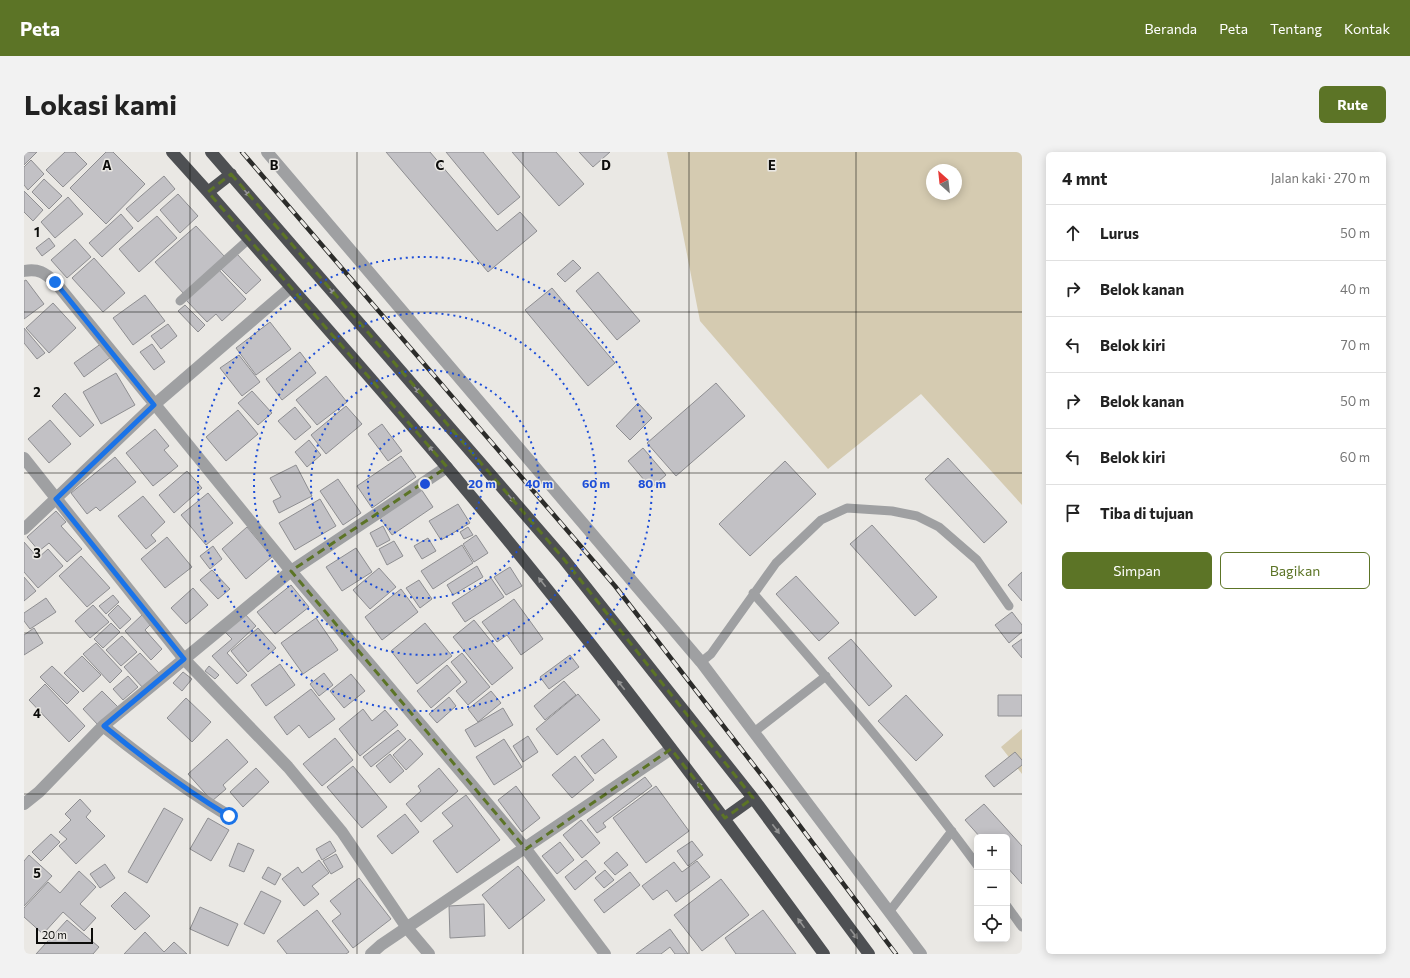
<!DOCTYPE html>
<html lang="id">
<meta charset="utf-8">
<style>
body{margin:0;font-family:Commissioner,sans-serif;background:#f2f2f2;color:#222}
.controls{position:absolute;right:12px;bottom:12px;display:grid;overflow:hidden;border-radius:6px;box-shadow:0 2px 10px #0003}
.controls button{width:36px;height:36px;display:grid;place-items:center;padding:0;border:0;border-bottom:1px solid #e0e0e0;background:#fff;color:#222;font:20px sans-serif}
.compass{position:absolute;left:902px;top:12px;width:36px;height:36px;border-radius:50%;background:#fff;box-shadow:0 2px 10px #0003;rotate:333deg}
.scale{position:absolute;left:12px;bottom:10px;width:57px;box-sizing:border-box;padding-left:4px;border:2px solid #0c0c0a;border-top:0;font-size:11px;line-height:14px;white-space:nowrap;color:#0c0c0a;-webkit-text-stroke:3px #eae8e4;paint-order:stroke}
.stop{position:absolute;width:12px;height:12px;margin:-9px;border:3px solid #1a73e8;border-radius:50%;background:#fff}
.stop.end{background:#1a73e8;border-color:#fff;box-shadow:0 1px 4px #0008}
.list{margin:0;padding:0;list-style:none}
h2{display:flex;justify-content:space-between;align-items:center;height:52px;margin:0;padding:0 16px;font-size:17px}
h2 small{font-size:13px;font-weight:400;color:#767676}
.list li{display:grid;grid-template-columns:26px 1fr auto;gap:12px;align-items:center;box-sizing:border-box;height:56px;padding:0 16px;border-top:1px solid #e0e0e0}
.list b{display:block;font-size:15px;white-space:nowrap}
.list em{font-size:13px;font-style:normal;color:#767676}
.actions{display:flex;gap:8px;padding:12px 16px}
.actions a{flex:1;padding:9px 0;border:1px solid #5c7426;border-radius:6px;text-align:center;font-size:14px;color:#5c7426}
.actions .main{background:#5c7426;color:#fff}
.icon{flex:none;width:22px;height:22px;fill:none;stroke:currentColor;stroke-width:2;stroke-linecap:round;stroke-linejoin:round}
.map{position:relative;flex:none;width:998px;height:802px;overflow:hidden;border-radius:6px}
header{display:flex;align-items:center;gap:24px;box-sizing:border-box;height:56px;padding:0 20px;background:#5c7426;color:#fff}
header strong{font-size:19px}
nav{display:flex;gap:22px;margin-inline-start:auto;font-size:14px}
.intro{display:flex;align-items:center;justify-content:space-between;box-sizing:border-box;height:96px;padding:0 24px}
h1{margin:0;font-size:28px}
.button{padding:10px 18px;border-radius:6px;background:#5c7426;color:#fff;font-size:14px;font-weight:700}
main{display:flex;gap:24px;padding:0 24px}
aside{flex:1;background:#fff;border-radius:6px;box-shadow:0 2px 10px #0003}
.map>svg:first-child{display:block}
.green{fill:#d5cbb1;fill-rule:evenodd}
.building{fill:#c2c1c5;stroke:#8e8e91}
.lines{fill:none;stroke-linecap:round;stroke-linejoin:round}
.lane{stroke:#9fa0a2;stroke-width:9}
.street{stroke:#9fa0a2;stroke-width:12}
.highway{stroke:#4e5053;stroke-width:12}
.rail-casing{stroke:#2c2c2a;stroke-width:4.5}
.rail{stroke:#eae8e4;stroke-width:3;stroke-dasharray:9;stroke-linecap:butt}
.oneway{fill:#949494}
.route{stroke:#1a73e8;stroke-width:5}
.marked{fill:none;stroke:#5c7426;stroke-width:3;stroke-dasharray:8 5;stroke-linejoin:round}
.grid{fill:none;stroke:#0c0c0a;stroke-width:1;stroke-opacity:0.55}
.ring{fill:none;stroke:#1d4ed8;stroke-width:2;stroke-dasharray:2 4}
.grid-label{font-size:13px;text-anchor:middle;font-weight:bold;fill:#0c0c0a;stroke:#eae8e4;stroke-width:3;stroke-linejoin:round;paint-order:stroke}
.centre{fill:#1d4ed8;stroke:#eae8e4;stroke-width:2}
.ring-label{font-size:12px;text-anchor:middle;font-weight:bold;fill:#1d4ed8;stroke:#eae8e4;stroke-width:3;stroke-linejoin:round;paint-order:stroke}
</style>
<header>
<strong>Peta</strong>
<nav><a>Beranda</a><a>Peta</a><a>Tentang</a><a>Kontak</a></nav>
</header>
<div class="intro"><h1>Lokasi kami</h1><a class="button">Rute</a></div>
<main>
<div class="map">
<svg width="998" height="802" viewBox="0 0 998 802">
<rect width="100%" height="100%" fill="#eae8e4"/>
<path class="green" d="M 643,0 L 998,0 L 998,353 L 897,242 L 804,317 L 676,169 ZM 908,18 L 932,18 L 932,42 L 908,42 Z
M 998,577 L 998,622 L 977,595 Z"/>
<path class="building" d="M 0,0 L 13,0 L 0,13 Z
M 41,0 L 51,0 L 63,12 L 39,35 L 22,18 Z
M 82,0 L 89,0 L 121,32 L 82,72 L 46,36 Z
M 362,0 L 406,0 L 473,79 L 496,60 L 513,79 L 464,120 Z
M 422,0 L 459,0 L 496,45 L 474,63 Z
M 488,0 L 532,0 L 560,32 L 535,54 Z
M 555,0 L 586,0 L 569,15 Z
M 7,8 L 20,22 L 4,38 L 0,33 L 0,15 Z
M 140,24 L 151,37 L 114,70 L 102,57 Z
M 20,27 L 38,44 L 25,57 L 8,40 Z
M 0,39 L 19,58 L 9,69 L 0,60 Z
M 154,42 L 174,64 L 156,81 L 136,58 Z
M 44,45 L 59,62 L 31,86 L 17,70 Z
M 97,62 L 109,76 L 78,105 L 65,91 Z
M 133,64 L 153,86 L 115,120 L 95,97 Z
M 172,74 L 201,105 L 160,142 L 131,110 Z
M 25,86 L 31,94 L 18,104 L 12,96 Z
M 51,87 L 67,105 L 43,126 L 27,108 Z
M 213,102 L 237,128 L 222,142 L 197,117 Z
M 70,106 L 101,141 L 79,160 L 48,126 Z
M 549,108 L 557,116 L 541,130 L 533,122 Z
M 195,118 L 222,147 L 198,169 L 192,162 L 183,170 L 162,148 Z
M 574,120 L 616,169 L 593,188 L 552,139 Z
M 2,128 L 20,152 L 0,167 L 0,129 Z
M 528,136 L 591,211 L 564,234 L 501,158 Z
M 121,143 L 141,169 L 109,193 L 89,166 Z
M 29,151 L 52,176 L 25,201 L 2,176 Z
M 161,153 L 181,173 L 174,180 L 154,159 Z
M 246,170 L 267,197 L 232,223 L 212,196 Z
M 144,172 L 153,184 L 137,197 L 127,184 Z
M 0,176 L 21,201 L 13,207 L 0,191 Z
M 78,191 L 87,205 L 60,225 L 50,211 Z
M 128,192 L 141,210 L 130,218 L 116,200 Z
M 276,200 L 292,221 L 258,248 L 242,227 Z
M 215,203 L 236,230 L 218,244 L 196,216 Z
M 92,221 L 111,253 L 77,272 L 59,240 Z
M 302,224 L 323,250 L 293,273 L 272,248 Z
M 692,231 L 721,264 L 652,324 L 623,291 Z
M 228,239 L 248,261 L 234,273 L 214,251 Z
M 41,241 L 70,273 L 56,285 L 28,254 Z
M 614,251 L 628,266 L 606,288 L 592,274 Z
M 322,254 L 338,272 L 302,302 L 287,283 Z
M 271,255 L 287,275 L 271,288 L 254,269 Z
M 214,258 L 234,282 L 202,309 L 182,285 Z
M 26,268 L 47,292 L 25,311 L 4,287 Z
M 358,272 L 378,299 L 364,309 L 344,282 Z
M 131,277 L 145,294 L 140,298 L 154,314 L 129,334 L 102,301 Z
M 285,288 L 297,303 L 283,315 L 271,300 Z
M 619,296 L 642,323 L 627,336 L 604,309 Z
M 377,304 L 392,325 L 348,356 L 333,334 Z
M 91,305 L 112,330 L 76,359 L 72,355 L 63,362 L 47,341 Z
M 924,306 L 983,370 L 960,391 L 901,327 Z
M 761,309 L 792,342 L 726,404 L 695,372 Z
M 272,313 L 288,344 L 255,361 L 249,349 L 257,345 L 246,326 Z
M 163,319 L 178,336 L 150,361 L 135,343 Z
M 314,327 L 337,361 L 319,373 L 296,339 Z
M 397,337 L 409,355 L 368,383 L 356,366 Z
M 184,341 L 209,371 L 182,393 L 157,363 Z
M 119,344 L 141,370 L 127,383 L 132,389 L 122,397 L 94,364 Z
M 296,347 L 312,374 L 271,398 L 255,371 Z
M 434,352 L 446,371 L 417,388 L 405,369 Z
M 32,359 L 42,370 L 37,374 L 58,397 L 43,410 L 25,391 L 15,399 L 3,385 Z
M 848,373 L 913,445 L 891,464 L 826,392 Z
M 359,374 L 366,388 L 353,395 L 346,381 Z
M 223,375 L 248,405 L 222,427 L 198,397 Z
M 444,375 L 449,383 L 440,387 L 436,380 Z
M 452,383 L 464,401 L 450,410 L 439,392 Z
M 143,385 L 168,415 L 141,436 L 117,407 Z
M 404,386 L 412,399 L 398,407 L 390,394 Z
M 370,389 L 379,404 L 363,413 L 355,397 Z
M 0,390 L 14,406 L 24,397 L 39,414 L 14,436 L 0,420 Z
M 438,393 L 449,411 L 409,437 L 397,419 Z
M 189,394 L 198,407 L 186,417 L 176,404 Z
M 332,396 L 348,420 L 318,439 L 302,415 Z
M 57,404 L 86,436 L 63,455 L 35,424 Z
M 453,414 L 459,425 L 429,443 L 423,433 Z
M 486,415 L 498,434 L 482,443 L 470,425 Z
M 355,416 L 372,435 L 346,457 L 329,438 Z
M 188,418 L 206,437 L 194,447 L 176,428 Z
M 998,420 L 998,449 L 984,433 Z
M 772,424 L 815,471 L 795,489 L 752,442 Z
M 0,425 L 12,439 L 0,449 Z
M 467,426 L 480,445 L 441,470 L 428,451 Z
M 395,428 L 408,447 L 396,456 L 382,436 Z
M 267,433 L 285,455 L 251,482 L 233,460 Z
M 169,436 L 184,453 L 162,472 L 147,456 Z
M 377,437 L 394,460 L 358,488 L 341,465 Z
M 89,443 L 95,450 L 82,462 L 75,454 Z
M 22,446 L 32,460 L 6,477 L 0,469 L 0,461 Z
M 490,447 L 519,487 L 497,503 L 483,483 L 473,490 L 458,470 Z
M 69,453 L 85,470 L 66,486 L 51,469 Z
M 94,453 L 107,467 L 96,477 L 84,463 Z
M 988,460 L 998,473 L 998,480 L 985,491 L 971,473 Z
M 220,461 L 232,474 L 203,501 L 223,523 L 213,532 L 188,504 L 208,487 L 200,479 Z
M 118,463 L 127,472 L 121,478 L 138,497 L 127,508 L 101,479 Z
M 292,466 L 314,498 L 279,522 L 257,491 Z
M 450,468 L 489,516 L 468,533 L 429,485 Z
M 87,471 L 96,480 L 79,496 L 70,487 Z
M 401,471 L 428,504 L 393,532 L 367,499 Z
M 10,476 L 19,491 L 0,503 L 0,483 Z
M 234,476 L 252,496 L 224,520 L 207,499 Z
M 98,484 L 113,500 L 97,514 L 82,498 Z
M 827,487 L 868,534 L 845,554 L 804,506 Z
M 998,487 L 998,506 L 988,494 Z
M 72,491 L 98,519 L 86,531 L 59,502 Z
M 116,501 L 135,521 L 119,536 L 100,515 Z
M 438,501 L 466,535 L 444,553 L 432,539 L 443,530 L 427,510 Z
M 546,503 L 555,515 L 525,537 L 516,525 Z
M 58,504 L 77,523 L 59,540 L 40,521 Z
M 256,512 L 271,533 L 242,554 L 227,533 Z
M 423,513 L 437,530 L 407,556 L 393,539 Z
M 28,514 L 55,540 L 43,552 L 16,525 Z
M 185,514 L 195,523 L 191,527 L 181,519 Z
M 159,520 L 168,527 L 158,539 L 149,531 Z
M 300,521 L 309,533 L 295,544 L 286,532 Z
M 327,522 L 341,539 L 320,556 L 306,539 Z
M 104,524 L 114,535 L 99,548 L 89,537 Z
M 540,529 L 552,543 L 521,568 L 510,554 Z
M 21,532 L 61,574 L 45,590 L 5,548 Z
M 287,537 L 311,567 L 285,586 L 275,573 L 263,583 L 250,565 Z
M 78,539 L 94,555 L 75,574 L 59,557 Z
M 467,539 L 477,551 L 454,570 L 444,557 Z
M 554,542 L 576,568 L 533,603 L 512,577 Z
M 882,543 L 919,583 L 892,609 L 854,569 Z
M 974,543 L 998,543 L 998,564 L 974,564 Z
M 425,545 L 432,554 L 413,571 L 405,562 Z
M 162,546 L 187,570 L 168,590 L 143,566 Z
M 479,556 L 489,573 L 451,595 L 441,578 Z
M 339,557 L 348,569 L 361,558 L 374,573 L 336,604 L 315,577 Z
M 374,578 L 382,587 L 347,615 L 339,605 Z
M 504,584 L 514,600 L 499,610 L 489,594 Z
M 311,586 L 329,608 L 298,634 L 279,612 Z
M 203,587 L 224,610 L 199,633 L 202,637 L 188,649 L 164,622 Z
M 386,587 L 399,602 L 382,618 L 369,603 Z
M 480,587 L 498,615 L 470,633 L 452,605 Z
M 579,587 L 593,605 L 571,622 L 557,604 Z
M 991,600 L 998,608 L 998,613 L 970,635 L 961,624 Z
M 366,602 L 380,619 L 366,631 L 352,614 Z
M 551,604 L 570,628 L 548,646 L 528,623 Z
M 329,614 L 363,655 L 338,676 L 303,635 Z
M 232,616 L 245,630 L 219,655 L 206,640 Z
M 415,616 L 434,639 L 397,670 L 382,652 L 397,639 L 394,634 Z
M 621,625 L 628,634 L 579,671 L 582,675 L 573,681 L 563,668 Z
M 492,634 L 516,666 L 498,680 L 474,648 Z
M 632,634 L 665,679 L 622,711 L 589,666 Z
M 442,643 L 476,688 L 433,721 L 409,689 L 429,674 L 418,661 Z
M 56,647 L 67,659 L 62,665 L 81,684 L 52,712 L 35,694 L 43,687 L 35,680 L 47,668 L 41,662 Z
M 960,652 L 998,694 L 998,732 L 983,715 L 983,685 L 956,685 L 941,668 Z
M 140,656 L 159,667 L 123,731 L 104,720 Z
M 381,662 L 395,680 L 368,702 L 353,684 Z
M 184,666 L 205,678 L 187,709 L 166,697 Z
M 557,668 L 576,691 L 558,706 L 539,683 Z
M 27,682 L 36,690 L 17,709 L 8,700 Z
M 306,689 L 312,699 L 298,708 L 292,697 Z
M 668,689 L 679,703 L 664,714 L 653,699 Z
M 536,690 L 550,708 L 533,722 L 518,704 Z
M 214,691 L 230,698 L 220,720 L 205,714 Z
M 593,700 L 604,713 L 591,723 L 580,711 Z
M 312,702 L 319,715 L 307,722 L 299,709 Z
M 5,703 L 28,724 L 0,754 L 0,709 Z
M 295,708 L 305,721 L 288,734 L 295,742 L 280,754 L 258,727 L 274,715 L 278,721 Z
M 562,708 L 572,720 L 551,738 L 541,725 Z
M 673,709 L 686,725 L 652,750 L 643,738 L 629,748 L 618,734 L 650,710 L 658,720 Z
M 81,712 L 91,726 L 76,736 L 66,722 Z
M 494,714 L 521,748 L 485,777 L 458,743 Z
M 244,715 L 257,722 L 251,733 L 238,726 Z
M 581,718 L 590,728 L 580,736 L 571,726 Z
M 55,719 L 72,735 L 56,752 L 72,766 L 60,779 L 39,760 L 19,782 L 0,765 L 0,756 L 24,730 L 36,741 Z
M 606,720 L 616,733 L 580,761 L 570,748 Z
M 335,726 L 367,767 L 329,796 L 308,769 L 317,762 L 306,749 Z
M 697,727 L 725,763 L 678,799 L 650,763 Z
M 237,739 L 257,749 L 240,782 L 220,772 Z
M 101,740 L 126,764 L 111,778 L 87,754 Z
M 460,752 L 461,784 L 426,786 L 425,754 Z
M 176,755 L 214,772 L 204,794 L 166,777 Z
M 293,758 L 325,800 L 322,802 L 263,802 L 253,789 Z
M 739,758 L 772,802 L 712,802 L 701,786 Z
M 43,768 L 75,795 L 69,802 L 12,802 Z
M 646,777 L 664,802 L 651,802 L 646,795 L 637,802 L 612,802 Z
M 121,780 L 140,800 L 150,790 L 163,802 L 100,802 Z"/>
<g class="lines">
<path class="lane" d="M 156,149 L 225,87
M 729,441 C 807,529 884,619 953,713
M 677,510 L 687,502 L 752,411 L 797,368 L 823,356 L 868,359 L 893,364 L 915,375 L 953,408 L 985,454
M 730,580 L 802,524
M 983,754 L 998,775
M 865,760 L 928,679"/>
<path class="street" d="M 243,0 L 677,510 L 897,802
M 0,119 C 14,116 21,121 31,130 L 267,419 L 502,697 L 581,802
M 0,306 L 160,507 L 264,615 L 318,680 L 383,776 L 405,802
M 0,377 L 130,253 L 266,136
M 79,574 C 120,607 160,637 205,664
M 0,652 L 15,640 L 79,574 L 267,419 L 423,315
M 347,802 L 357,793 L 647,597"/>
<path class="highway" d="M 148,0 L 184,40 C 294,167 406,291 511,422 C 611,546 706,673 800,802
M 187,0 L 539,406 L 729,646 L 845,802
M 184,40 L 207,22
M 701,666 L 729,646"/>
<defs>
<path id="rail" d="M 218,0 L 591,434 L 749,638 L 872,802"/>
</defs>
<use href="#rail" class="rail-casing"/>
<use href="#rail" class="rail"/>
</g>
<defs><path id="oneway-solid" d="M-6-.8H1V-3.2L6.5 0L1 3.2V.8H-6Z"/></defs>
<g class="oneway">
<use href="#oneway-solid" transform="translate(222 40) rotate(49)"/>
<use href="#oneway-solid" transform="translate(307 138) rotate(49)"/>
<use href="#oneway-solid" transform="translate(392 237) rotate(49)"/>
<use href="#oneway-solid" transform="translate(408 298) rotate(-131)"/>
<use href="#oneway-solid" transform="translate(487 346) rotate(49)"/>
<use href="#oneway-solid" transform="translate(518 430) rotate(-128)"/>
<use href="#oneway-solid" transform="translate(597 533) rotate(-128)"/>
<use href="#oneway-solid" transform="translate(677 635) rotate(-128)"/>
<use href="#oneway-solid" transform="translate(752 677) rotate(53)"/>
<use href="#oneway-solid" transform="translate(777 771) rotate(-126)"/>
<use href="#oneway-solid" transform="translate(830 782) rotate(53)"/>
</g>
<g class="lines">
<path class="route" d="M 31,130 L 130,253 L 32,347 L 160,507 L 80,574 C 120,607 160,637 205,664"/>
</g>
<path class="marked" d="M 207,22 L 539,406 L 729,646 L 701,666 L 647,597 L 502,697 L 267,419 L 423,315 L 184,40 Z"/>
<path class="grid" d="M 166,0 L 166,802M 333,0 L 333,802M 499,0 L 499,802M 665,0 L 665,802M 832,0 L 832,802M 0,160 L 998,160M 0,321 L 998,321M 0,481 L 998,481M 0,642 L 998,642"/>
<g class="ring">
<circle cx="401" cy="332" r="57"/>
<circle cx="401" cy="332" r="114"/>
<circle cx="401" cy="332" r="171"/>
<circle cx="401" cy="332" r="227"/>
</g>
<g class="grid-label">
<text x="83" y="18">A</text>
<text x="250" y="18">B</text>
<text x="416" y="18">C</text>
<text x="582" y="18">D</text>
<text x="748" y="18">E</text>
<text x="13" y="85">1</text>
<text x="13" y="245">2</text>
<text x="13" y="406">3</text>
<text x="13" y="566">4</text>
<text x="13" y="726">5</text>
</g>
<circle cx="401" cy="332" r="6" class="centre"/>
<g class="ring-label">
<text x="458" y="336">20 m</text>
<text x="515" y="336">40 m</text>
<text x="572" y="336">60 m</text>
<text x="628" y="336">80 m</text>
</g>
</svg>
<div class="controls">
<button>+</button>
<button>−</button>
<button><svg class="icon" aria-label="locate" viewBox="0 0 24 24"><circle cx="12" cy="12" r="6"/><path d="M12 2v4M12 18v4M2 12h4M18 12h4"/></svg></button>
</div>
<svg class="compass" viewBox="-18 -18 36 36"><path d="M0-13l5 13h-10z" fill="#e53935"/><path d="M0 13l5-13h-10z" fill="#767676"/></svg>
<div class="scale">20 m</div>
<div class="stop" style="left:205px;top:664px"></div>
<div class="stop end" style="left:31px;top:130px"></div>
</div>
<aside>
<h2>4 mnt<small>Jalan kaki · 270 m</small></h2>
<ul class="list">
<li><svg class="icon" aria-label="ahead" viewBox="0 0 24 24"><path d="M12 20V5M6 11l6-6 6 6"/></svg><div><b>Lurus</b></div><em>50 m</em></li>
<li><svg class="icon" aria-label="right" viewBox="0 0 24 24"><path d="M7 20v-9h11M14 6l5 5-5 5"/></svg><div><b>Belok kanan</b></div><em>40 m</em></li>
<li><svg class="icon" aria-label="left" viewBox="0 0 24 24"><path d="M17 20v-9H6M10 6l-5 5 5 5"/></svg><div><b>Belok kiri</b></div><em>70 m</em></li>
<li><svg class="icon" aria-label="right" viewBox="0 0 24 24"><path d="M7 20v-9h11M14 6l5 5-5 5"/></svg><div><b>Belok kanan</b></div><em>50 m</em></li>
<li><svg class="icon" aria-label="left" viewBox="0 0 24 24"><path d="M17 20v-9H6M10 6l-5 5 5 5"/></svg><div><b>Belok kiri</b></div><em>60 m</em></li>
<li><svg class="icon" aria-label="arrive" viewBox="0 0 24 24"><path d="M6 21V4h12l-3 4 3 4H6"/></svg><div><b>Tiba di tujuan</b></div></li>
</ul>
<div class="actions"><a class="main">Simpan</a><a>Bagikan</a></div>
</aside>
</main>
